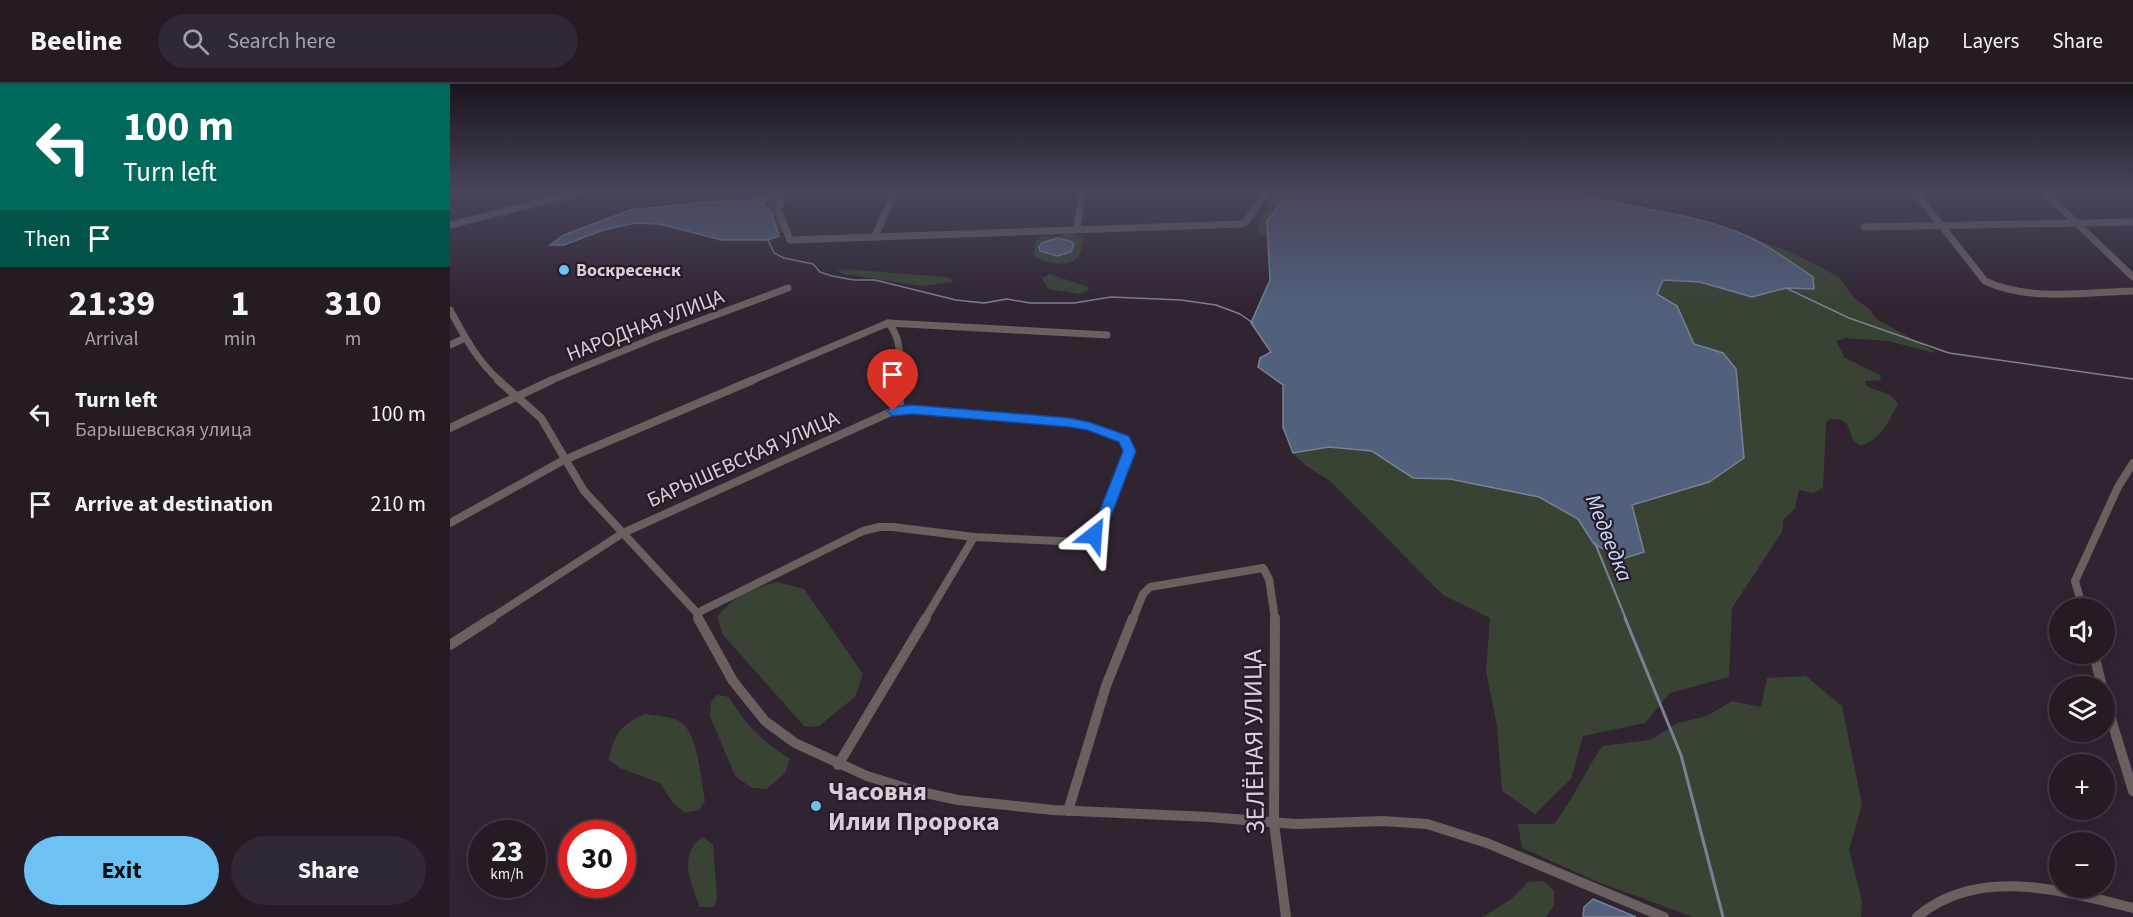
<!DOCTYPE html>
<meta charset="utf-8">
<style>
:root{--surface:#241b25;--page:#302832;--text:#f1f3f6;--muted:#a3a1a7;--line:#413942;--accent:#6dc2f3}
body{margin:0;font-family:"Source Sans 3",sans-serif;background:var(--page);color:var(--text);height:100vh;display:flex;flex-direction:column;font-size:22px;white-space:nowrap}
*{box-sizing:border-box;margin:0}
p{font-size:20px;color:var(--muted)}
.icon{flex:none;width:33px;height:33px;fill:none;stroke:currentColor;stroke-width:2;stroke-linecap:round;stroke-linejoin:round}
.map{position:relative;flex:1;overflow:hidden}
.panel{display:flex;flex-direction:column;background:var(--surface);width:450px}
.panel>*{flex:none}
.guide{background:#00695c;color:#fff;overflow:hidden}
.fabs{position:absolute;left:1599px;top:514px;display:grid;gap:12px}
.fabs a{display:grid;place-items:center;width:66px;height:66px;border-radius:50%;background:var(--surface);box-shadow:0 6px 24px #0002,0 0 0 2px var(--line);font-size:30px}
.speed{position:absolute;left:18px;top:736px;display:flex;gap:12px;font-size:30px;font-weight:700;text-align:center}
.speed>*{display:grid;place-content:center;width:78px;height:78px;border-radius:50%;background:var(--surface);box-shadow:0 6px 24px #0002,0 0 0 2px var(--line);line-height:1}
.speed small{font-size:15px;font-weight:400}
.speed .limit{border:9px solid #d22;background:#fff;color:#111}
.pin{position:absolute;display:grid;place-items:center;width:51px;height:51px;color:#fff;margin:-62px -26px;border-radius:50% 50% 50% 0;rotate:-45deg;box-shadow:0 0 6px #0007}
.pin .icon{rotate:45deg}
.me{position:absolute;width:66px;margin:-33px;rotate:28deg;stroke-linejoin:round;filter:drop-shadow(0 0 4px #0008)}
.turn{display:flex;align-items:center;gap:21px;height:126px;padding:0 24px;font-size:27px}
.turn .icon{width:78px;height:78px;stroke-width:2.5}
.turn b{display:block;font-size:42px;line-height:51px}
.then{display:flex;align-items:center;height:57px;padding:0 24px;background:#0003;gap:12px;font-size:22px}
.eta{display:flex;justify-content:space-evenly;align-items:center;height:102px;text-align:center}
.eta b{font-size:36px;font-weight:700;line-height:42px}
.action{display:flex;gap:12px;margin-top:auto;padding:12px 24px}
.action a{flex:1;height:69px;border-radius:36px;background:var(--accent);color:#111;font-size:24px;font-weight:700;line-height:69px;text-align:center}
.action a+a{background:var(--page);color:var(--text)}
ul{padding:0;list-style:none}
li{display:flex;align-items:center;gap:18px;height:90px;padding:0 24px}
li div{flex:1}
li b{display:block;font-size:22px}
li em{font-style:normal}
header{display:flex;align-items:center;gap:36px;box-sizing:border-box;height:84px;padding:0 30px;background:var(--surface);border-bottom:2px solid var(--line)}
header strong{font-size:28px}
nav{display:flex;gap:33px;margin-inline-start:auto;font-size:21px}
.search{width:420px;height:54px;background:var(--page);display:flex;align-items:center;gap:15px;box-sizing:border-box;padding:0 21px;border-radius:33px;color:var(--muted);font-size:22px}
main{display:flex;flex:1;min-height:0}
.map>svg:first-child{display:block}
.green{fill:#384333}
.water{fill:#51607b;stroke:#798197;stroke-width:1.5}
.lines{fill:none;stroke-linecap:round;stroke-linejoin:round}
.stream-far2{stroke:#798197;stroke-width:1.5}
.stream-far1{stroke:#798197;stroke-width:2}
.stream{stroke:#798197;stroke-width:3}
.minor-far2{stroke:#696060;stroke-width:7}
.minor-far1{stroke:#696060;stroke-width:8}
.minor{stroke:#696060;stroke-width:10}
.route{fill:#1a73e8;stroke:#114b97;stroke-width:1.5}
.poi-dot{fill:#6dc2f3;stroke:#261b27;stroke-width:2}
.labels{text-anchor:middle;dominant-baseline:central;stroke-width:4.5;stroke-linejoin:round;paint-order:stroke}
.far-poi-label{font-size:18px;font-weight:bold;fill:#d6cfd7;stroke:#261b27;text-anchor:start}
.street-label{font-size:21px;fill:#d6cfd7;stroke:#261b27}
.water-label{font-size:22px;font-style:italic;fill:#c9daf8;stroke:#261b27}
.near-street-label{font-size:26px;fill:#d6cfd7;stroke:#261b27}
.near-poi-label{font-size:26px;font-weight:bold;fill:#d6cfd7;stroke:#261b27;text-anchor:start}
</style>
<header>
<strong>Beeline</strong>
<div class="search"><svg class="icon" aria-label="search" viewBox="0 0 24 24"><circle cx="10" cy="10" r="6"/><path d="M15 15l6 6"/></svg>Search here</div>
<nav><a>Map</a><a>Layers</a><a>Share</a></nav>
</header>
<main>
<section class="panel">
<div class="guide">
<div class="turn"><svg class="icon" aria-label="left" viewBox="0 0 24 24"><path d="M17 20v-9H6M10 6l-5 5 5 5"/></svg><div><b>100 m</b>Turn left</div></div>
<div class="then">Then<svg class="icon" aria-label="arrive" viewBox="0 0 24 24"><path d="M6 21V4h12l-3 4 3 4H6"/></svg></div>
</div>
<div class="eta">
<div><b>21:39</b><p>Arrival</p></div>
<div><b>1</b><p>min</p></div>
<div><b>310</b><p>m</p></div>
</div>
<ul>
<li><svg class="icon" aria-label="left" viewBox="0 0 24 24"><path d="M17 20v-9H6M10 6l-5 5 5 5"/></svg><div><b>Turn left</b><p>Барышевская улица</p></div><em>100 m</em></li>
<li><svg class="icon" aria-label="arrive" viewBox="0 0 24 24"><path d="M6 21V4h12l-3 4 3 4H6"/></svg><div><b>Arrive at destination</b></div><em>210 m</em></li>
</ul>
<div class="action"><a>Exit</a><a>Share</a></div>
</section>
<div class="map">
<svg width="1683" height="833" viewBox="0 0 1683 833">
<rect width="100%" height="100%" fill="#302431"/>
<!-- green -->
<g class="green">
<path d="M 309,107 L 329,107 L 324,124 L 334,148 L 328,150 L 320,127 L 311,120 L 322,111 L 304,115 Z"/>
<path d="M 827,107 L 842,107 L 817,137 L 818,150 L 811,152 L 807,149 L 810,136 Z"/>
<path d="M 615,149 L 624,149 L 633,155 C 632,161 632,169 627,174 C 618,184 594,179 584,172 L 586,157 L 593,151 L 600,153 L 600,156 L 592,159 L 607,172 L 621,168 L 620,157 L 610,153 Z"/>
<path d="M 1298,152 L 1341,168 L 1389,193 L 1403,213 L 1418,224 L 1428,236 L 1484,267 L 1484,269 L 1438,257 L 1395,254 L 1386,257 L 1395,274 L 1430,291 L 1431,296 L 1415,297 L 1416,301 C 1427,309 1442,306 1448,321 C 1442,329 1439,339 1433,346 C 1428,352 1413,367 1405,358 C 1396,348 1404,334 1379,335 L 1376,340 L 1373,403 L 1364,409 L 1349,406 L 1345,425 L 1333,436 L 1332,448 L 1282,524 L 1279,593 L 1220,609 L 1195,639 L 1133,652 L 1121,695 L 1085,730 L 1052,707 L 1047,642 L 1036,587 L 1040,534 L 993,511 L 880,397 L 856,382 L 843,369 L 879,363 L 922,367 L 963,394 L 1000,395 L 1089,413 L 1128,435 L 1144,460 L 1194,468 L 1182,421 L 1259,398 L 1273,269 L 1244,260 L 1207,210 L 1213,196 L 1250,198 L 1302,213 L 1336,204 L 1364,205 L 1363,193 Z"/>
<path d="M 395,185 L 495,193 L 503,195 L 502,198 L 472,202 L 393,190 L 387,187 Z"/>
<path d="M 600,190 L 638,203 L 639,205 L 629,210 L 598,205 L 592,194 Z"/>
<path d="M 327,498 L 354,505 L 413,590 L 405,613 L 369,642 L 355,643 L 273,551 L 267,533 C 282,513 303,504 327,498 Z"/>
<path d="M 1356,592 L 1392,622 L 1412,720 L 1399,766 L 1412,817 L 1411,833 L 1243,833 L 1148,798 L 1072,764 L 1068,740 L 1104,740 C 1123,715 1135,688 1152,662 L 1200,656 L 1228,639 L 1257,632 L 1282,617 L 1311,623 L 1317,594 Z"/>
<path d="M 267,611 L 279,613 C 295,640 313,658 340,675 L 335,689 L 317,705 L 302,704 L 285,692 L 260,632 L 261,618 Z"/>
<path d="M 195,630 C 206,632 220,632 231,638 C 248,650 251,697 255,717 L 249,726 L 235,729 L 223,719 L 210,699 L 170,684 L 159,676 C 164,650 170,641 195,630 Z"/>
<path d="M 253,753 L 263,761 L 267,815 L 264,823 L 250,823 C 241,800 227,769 253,753 Z"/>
<path d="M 1094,797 L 1104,807 L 1104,821 L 1096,833 L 1033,833 L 1061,815 L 1078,798 Z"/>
</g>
<!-- water -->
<g class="water">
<path d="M 842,107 L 1118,107 C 1177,125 1240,127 1297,152 C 1320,162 1342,179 1363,193 L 1364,205 L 1336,204 L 1302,213 L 1250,198 L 1213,196 L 1207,210 L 1227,222 L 1244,260 L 1273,269 L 1286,285 L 1294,374 L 1259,398 L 1182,421 L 1194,468 L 1172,475 L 1144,460 L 1128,435 L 1089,413 L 1000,395 L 963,394 L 922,367 L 879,363 L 843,369 L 833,343 L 833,301 L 808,283 L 810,274 L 821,268 L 801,239 L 820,196 L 817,137 Z"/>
<path d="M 324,110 L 311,120 L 320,126 L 329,152 L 318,156 L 272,156 L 209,140 L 186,139 L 153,146 L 114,161 L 100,161 L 114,151 L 180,126 L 257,118 L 299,117 Z"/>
<path d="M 607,154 L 620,157 L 624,160 L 621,168 L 607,172 L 590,167 L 589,163 L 592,159 Z"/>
<path d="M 1143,815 L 1186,833 L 1133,833 L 1134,823 Z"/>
</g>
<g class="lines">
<!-- stream-far2 -->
<g class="stream-far2">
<path d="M 318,156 L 324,169 L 334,174 L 363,180 L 370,188 L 382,192 L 404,196 L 425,196 L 506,216 L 534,219 L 557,215 L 580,219 L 624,219 L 661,213 L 731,216 L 766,221 L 790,230 L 803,239"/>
<path d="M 1336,204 L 1399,234 L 1499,269 L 1683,295"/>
</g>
<!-- stream-far1 -->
<path class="stream-far1" d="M 1145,459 L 1176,535"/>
<!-- stream -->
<path class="stream" d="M 1175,534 L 1231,671 L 1273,833"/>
<!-- minor-far2 -->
<g class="minor-far2">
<path d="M 333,107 L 329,127 L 340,156 L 791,140 L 795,139 L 817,107"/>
<path d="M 1464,107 L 1535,197 C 1579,218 1636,208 1683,207"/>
<path d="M 1593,107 L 1683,193"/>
<path d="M 0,141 L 134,107"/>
<path d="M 1414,143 L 1683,138"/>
<path d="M 627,145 L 632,107"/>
<path d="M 425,152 L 445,107"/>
<path d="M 0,226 C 14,252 28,278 50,297"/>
<path d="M 438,239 C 453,254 449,278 449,297"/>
<path d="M 0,261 L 15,254"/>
<path d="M 99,297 L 209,252 L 338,204"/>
<path d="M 300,297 L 438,239 L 657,251"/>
</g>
<!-- minor-far1 -->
<g class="minor-far1">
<path d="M 48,296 L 91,334 L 134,407 L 247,529 L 249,535"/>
<path d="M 449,296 L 450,325"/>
<path d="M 0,344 L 102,296"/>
<path d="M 0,439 L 114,376 L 303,296"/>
<path d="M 1633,525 L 1625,497 L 1668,403 L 1683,379"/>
<path d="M 40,535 L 173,449 L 443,327 L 462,325 L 619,339 L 639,342 L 675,355 L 679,367 L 651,441 L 644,451 L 631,458 L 524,453 L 443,443 L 429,443 L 413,447 L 247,529"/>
<path d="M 475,535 L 524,453"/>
<path d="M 683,535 L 693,510 L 700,503 L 813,484 L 819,495 L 825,535"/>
</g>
<!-- minor -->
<g class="minor">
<path d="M 248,534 L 283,597 L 315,637 L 345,659 L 417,692 L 462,706 L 508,716 L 603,726 L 759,733 L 845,740 L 933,737 L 977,740 L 1037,759 L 1214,833"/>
<path d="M 825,534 L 824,739 L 836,833"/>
<path d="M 0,561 L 42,534"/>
<path d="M 1644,570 L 1652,603"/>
<path d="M 1654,612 L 1683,707"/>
<path d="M 388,681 L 476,534"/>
<path d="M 618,727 L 656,602 L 683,534"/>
<path d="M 1467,833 C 1528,781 1614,807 1683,824"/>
</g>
</g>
<!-- sky -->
<linearGradient id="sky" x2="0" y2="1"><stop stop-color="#1a141b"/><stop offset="0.48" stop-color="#48455a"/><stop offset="1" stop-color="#48455a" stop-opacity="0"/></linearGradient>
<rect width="1683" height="224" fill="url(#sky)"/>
<!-- route -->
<path class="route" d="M 462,321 L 619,334 L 639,338 L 679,352 L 686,367 L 656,445 L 649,455 L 644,456 L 637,451 L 645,439 L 673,367 L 669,358 L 637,346 L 619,343 L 462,330 L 443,332 L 437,327 L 443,323 Z"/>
<!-- markers -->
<g class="poi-dot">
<circle cx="114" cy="186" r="6"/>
<circle cx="366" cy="722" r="6"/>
</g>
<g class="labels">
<!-- far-poi labels -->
<g class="far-poi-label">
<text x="126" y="186">Воскресенск</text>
</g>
<!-- street labels -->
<g class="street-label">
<text transform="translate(195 241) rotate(-21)">НАРОДНАЯ УЛИЦА</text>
<text transform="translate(293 375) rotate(-24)">БАРЫШЕВСКАЯ УЛИЦА</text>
</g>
<!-- water labels -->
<g class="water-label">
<text transform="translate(1159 454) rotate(68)">Медведка</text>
</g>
<!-- near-street labels -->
<g class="near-street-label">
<text transform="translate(804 658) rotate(-91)">ЗЕЛЁНАЯ УЛИЦА</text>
</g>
<!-- near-poi labels -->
<g class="near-poi-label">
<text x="378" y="707">Часовня<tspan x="378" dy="30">Илии Пророка</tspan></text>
</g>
</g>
</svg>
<div class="fabs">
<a><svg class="icon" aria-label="sound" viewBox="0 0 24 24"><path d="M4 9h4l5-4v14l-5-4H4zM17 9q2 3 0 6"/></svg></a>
<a><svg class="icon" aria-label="layers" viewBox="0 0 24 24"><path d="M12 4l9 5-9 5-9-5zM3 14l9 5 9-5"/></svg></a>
<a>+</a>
<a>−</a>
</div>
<div class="speed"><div>23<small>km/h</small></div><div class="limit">30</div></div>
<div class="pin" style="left:443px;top:327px;background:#d93025"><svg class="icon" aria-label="arrive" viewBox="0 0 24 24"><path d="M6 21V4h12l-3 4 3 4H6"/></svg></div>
<svg class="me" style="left:644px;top:451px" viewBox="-20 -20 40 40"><path d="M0-17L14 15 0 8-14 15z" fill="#1a73e8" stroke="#fff" stroke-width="4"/></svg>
</div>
</main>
